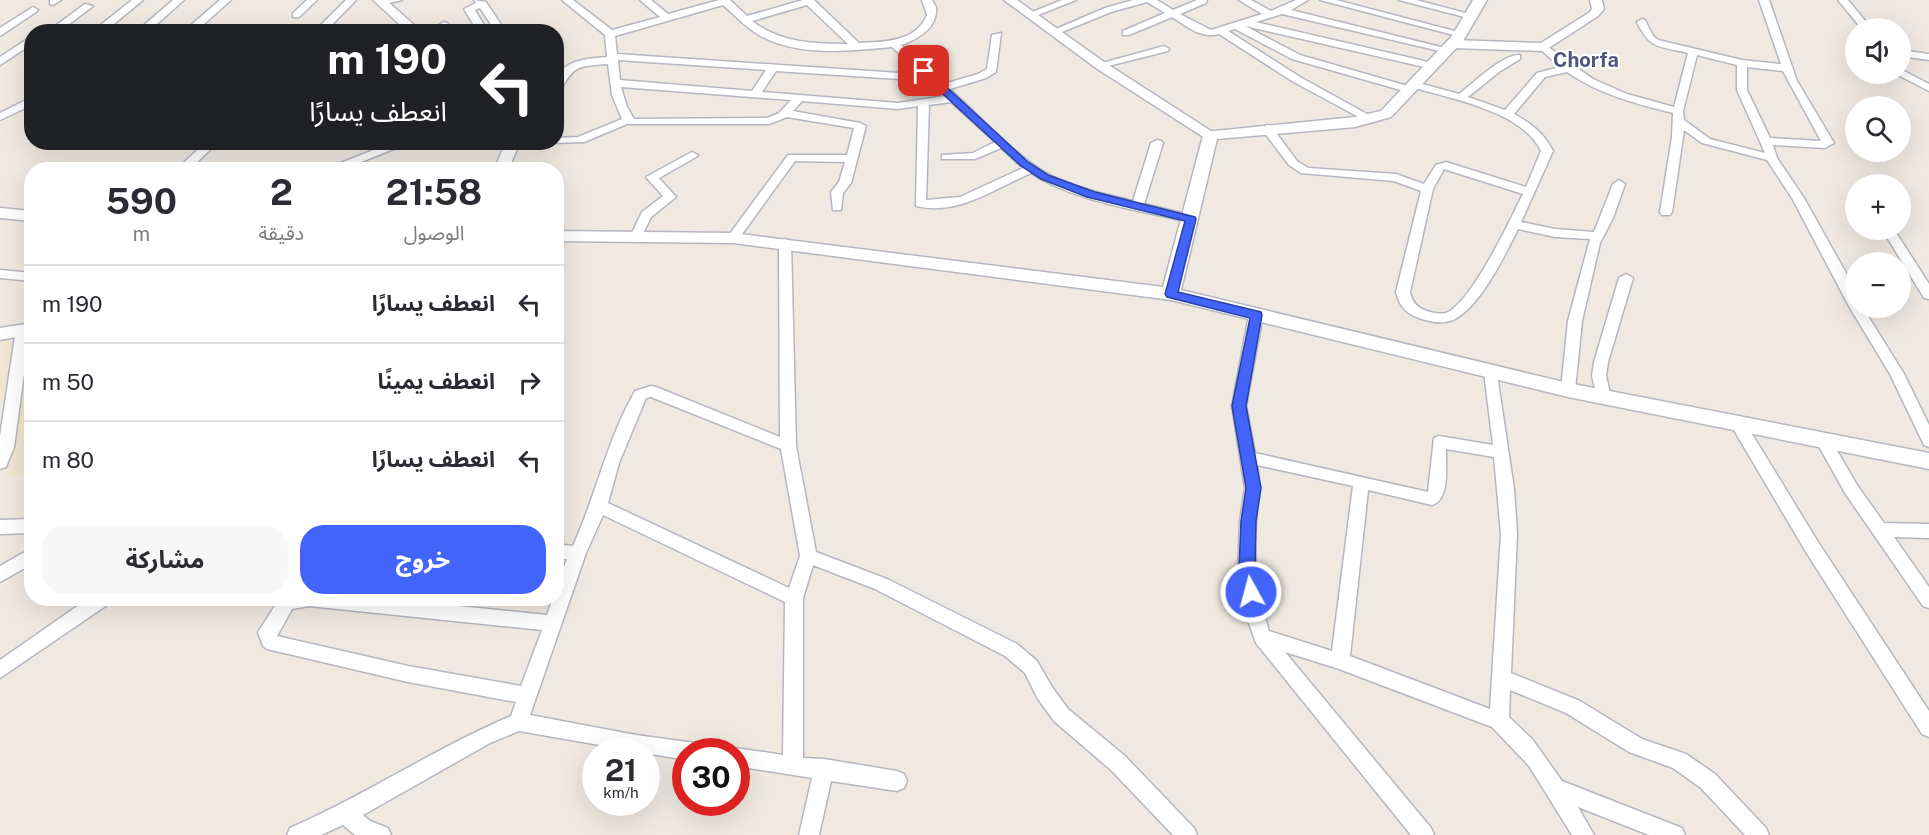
<!DOCTYPE html>
<html lang="ar">
<meta charset="utf-8">
<style>
:root{--surface:#fff;--page:#f7f7f7;--text:#2b2b33;--muted:#7c7c81;--line:#e1e1e2;--accent:#4264fb}
body{margin:0;font-family:"Public Sans","Noto Sans Arabic",sans-serif;background:var(--page);color:var(--text);direction:rtl;height:100vh;display:flex;flex-direction:column;font-size:22px;white-space:nowrap}
*{box-sizing:border-box;margin:0}
p{font-size:20px;color:var(--muted)}
.icon{flex:none;width:33px;height:33px;fill:none;stroke:currentColor;stroke-width:2;stroke-linecap:round;stroke-linejoin:round}
.map{position:relative;flex:1;overflow:hidden;direction:ltr}
.panel{position:absolute;left:24px;top:162px;width:540px;height:444px;display:flex;flex-direction:column;background:var(--surface);border-radius:24px;box-shadow:0 6px 24px #0002;direction:rtl}
.panel>*{flex:none}
.hud{position:absolute;left:24px;top:24px;width:540px;height:126px;border-radius:24px;box-shadow:0 6px 24px #0002;direction:rtl;background:#202124;color:#fff;overflow:hidden}
.tools{position:absolute;left:1845px;top:18px;display:grid;gap:12px}
.tools a{display:grid;place-items:center;width:66px;height:66px;border-radius:50%;background:var(--surface);box-shadow:0 6px 24px #0002;font-size:30px}
.speed{position:absolute;left:582px;top:738px;display:flex;gap:12px;font-size:30px;font-weight:700;text-align:center}
.speed>*{display:grid;place-content:center;width:78px;height:78px;border-radius:50%;background:var(--surface);box-shadow:0 6px 24px #0002;line-height:1}
.speed small{font-size:15px;font-weight:400}
.speed .limit{border:9px solid #d22;background:#fff;color:#111}
.pin{position:absolute;display:grid;place-items:center;width:51px;height:51px;color:#fff;margin:-26px;border-radius:12px;box-shadow:0 3px 9px #0006}
.me{position:absolute;width:66px;margin:-33px;rotate:353deg;stroke-linejoin:round;filter:drop-shadow(0 0 4px #0008)}
.turn{display:flex;align-items:center;gap:21px;height:126px;padding:0 18px;font-size:27px}
.turn .icon{width:78px;height:78px;stroke-width:2.5}
.turn b{display:block;font-size:42px;line-height:51px}
.eta{display:flex;justify-content:space-evenly;align-items:center;height:102px;text-align:center}
.eta b{font-size:36px;font-weight:700;line-height:42px}
.action{display:flex;gap:12px;margin-top:auto;padding:12px 18px}
.action a{flex:1;height:69px;border-radius:24px;background:var(--accent);color:#fff;font-size:24px;font-weight:700;line-height:69px;text-align:center}
.action a+a{background:var(--page);color:var(--text)}
ul{padding:0;list-style:none}
li{display:flex;align-items:center;gap:18px;height:78px;padding:0 18px;border-top:2px solid var(--line)}
li div{flex:1}
li b{display:block;font-size:22px}
li em{font-style:normal}
.map>svg:first-child{display:block}
.education{fill:#f0e6d1}
.lines{fill:none;stroke-linecap:round;stroke-linejoin:round}
.minor-casing{stroke:#b4b7c1;stroke-width:3}
.tertiary-casing{stroke:#b4b7c1;stroke-width:3}
.secondary-casing{stroke:#b4b7c1;stroke-width:3}
.minor{fill:#fff;fill-rule:evenodd}
.tertiary{fill:#fff;fill-rule:evenodd}
.secondary{fill:#fff;fill-rule:evenodd}
.route{fill:#4264fb;stroke:#2b41a3;stroke-width:1.5}
.labels{text-anchor:middle;dominant-baseline:central;stroke-width:4.5;stroke-linejoin:round;paint-order:stroke}
.far-district-label{font-size:20px;font-weight:bold;fill:#4d5680;stroke:#fff}
</style>
<div class="map">
<svg width="1929" height="835" viewBox="0 0 1929 835">
<rect width="100%" height="100%" fill="#efe9e1"/>
<!-- education -->
<g class="education">
<path d="M 0,334 L 18,337 L 9,397 L 0,402 Z"/>
<path d="M 31,341 L 31,471 L 6,478 L 29,342 Z"/>
</g>
<g class="lines">
<!-- minor casing -->
<g class="minor-casing">
<g id="minor">
<path d="M 50,0 L 61,0 L 53,5 L 50,4 Z"/>
<path d="M 132,0 L 143,0 L 104,32 L 92,32 Z"/>
<path d="M 173,0 L 184,0 L 148,32 L 136,32 Z"/>
<path d="M 220,0 L 231,0 L 195,32 L 183,32 Z"/>
<path d="M 307,0 L 317,0 L 299,17 L 293,17 L 293,13 Z"/>
<path d="M 346,0 L 356,0 L 325,32 L 314,32 Z"/>
<path d="M 384,0 L 402,0 L 380,5 L 380,1 Z"/>
<path d="M 474,0 L 486,2 L 506,32 L 496,32 L 480,8 L 475,10 L 488,32 L 478,32 L 464,9 L 476,3 Z"/>
<path d="M 562,0 L 573,0 L 612,30 L 660,17 L 640,0 L 651,0 L 668,14 L 719,0 L 730,0 L 747,16 L 803,0 L 814,0 L 859,43 C 884,42 916,42 927,15 L 922,0 L 932,0 L 936,7 C 938,28 918,39 901,45 L 944,84 L 978,74 L 987,69 L 992,35 L 1001,33 L 996,72 L 986,78 L 950,89 C 978,115 1015,156 1048,174 C 1074,188 1105,194 1133,201 L 1151,143 L 1157,140 L 1161,141 L 1163,143 L 1144,204 L 1195,216 L 1197,219 L 1191,223 C 1141,210 1075,202 1031,173 C 994,189 958,216 916,206 L 918,106 L 898,109 L 802,101 L 793,111 L 860,123 L 866,126 L 851,183 L 843,193 L 841,210 L 833,210 L 831,192 L 839,182 L 845,162 L 795,161 L 737,241 L 729,241 L 729,235 L 788,155 L 847,155 L 854,128 L 787,117 L 769,124 L 627,124 L 584,142 L 552,143 L 556,142 L 556,138 L 578,137 L 622,119 L 612,95 L 608,64 C 579,66 574,65 560,91 L 556,92 L 556,76 C 569,59 587,59 607,57 L 605,35 ZM 723,5 C 735,15 745,27 759,35 C 797,57 850,51 892,47 L 916,70 L 899,73 L 617,54 L 615,36 ZM 807,5 L 848,44 C 814,44 780,43 752,21 ZM 618,61 L 618,60 L 766,70 L 752,91 L 620,80 ZM 776,71 L 899,79 L 921,75 L 945,96 L 898,103 L 762,92 ZM 621,87 L 791,100 L 779,113 L 767,118 L 634,119 L 627,107 ZM 951,102 L 995,142 L 973,153 L 942,155 L 942,159 L 975,159 L 1001,148 L 1023,168 L 960,197 L 926,200 L 929,105 Z"/>
<path d="M 1062,0 L 1076,0 L 1033,17 L 1025,15 Z"/>
<path d="M 1133,0 L 1157,0 L 1173,10 L 1197,0 L 1207,0 L 1206,3 L 1180,14 L 1211,30 L 1262,14 L 1239,0 L 1251,0 L 1271,11 L 1296,0 L 1308,0 L 1291,10 L 1453,50 L 1448,53 L 1282,14 L 1256,22 L 1437,64 L 1437,68 L 1433,69 L 1245,26 L 1300,55 L 1411,87 L 1411,83 L 1415,82 L 1459,94 C 1472,84 1504,53 1520,55 L 1520,59 L 1499,72 L 1468,97 L 1505,110 L 1537,73 L 1560,67 L 1540,49 L 1540,45 L 1544,44 L 1593,79 L 1627,94 L 1674,107 L 1688,53 C 1660,46 1650,50 1637,22 L 1642,19 L 1645,20 L 1653,36 L 1658,40 L 1742,60 L 1781,64 L 1759,0 L 1769,0 L 1797,81 L 1834,143 L 1825,148 L 1773,145 L 1777,158 L 1804,198 L 1856,291 L 1856,308 L 1863,308 L 1904,374 L 1929,425 L 1929,447 L 1924,445 L 1890,374 L 1850,308 L 1792,198 L 1767,160 L 1702,143 L 1684,130 L 1672,212 L 1670,215 L 1662,215 L 1660,212 L 1672,137 L 1673,113 C 1636,104 1599,94 1567,72 L 1545,77 L 1514,114 C 1532,124 1544,133 1553,151 L 1521,222 L 1555,229 L 1594,232 L 1613,184 L 1619,180 L 1625,184 L 1613,218 L 1600,243 L 1582,321 L 1575,390 L 1568,395 L 1561,390 L 1568,321 L 1590,239 L 1555,237 L 1518,229 C 1505,255 1481,305 1455,319 C 1444,325 1430,322 1419,318 C 1406,314 1399,305 1396,292 L 1421,191 L 1394,181 L 1301,173 L 1289,165 L 1261,128 L 1267,125 L 1271,126 L 1297,161 L 1308,168 L 1396,174 L 1424,184 L 1436,165 L 1446,162 L 1526,187 L 1541,151 C 1523,112 1453,99 1415,88 L 1415,92 L 1411,93 L 1292,59 L 1235,29 L 1228,31 L 1300,77 L 1376,119 L 1370,122 L 1366,121 L 1292,81 L 1219,34 C 1201,39 1186,26 1172,17 L 1129,35 L 1123,35 L 1123,31 L 1165,13 L 1147,2 L 1111,12 L 1057,34 L 1049,32 L 1105,8 ZM 1697,55 L 1737,65 L 1737,90 L 1765,153 L 1710,139 L 1684,120 L 1683,111 ZM 1747,67 L 1783,71 L 1821,141 L 1770,138 L 1747,90 ZM 1444,169 L 1523,194 C 1510,220 1472,302 1446,313 C 1441,314 1432,313 1427,311 C 1417,308 1412,302 1410,292 L 1433,189 Z"/>
<path d="M 1320,0 L 1336,0 L 1466,34 L 1461,37 Z"/>
<path d="M 1399,0 L 1416,0 L 1477,16 L 1472,19 Z"/>
<path d="M 1838,0 L 1848,0 L 1871,28 L 1861,28 Z"/>
<path d="M 85,4 L 93,6 L 59,32 L 47,32 Z"/>
<path d="M 33,7 L 38,10 L 36,12 L 0,36 L 0,28 Z"/>
<path d="M 444,22 L 447,23 L 453,32 L 443,32 L 439,25 Z"/>
<path d="M 32,36 L 32,44 L 0,65 L 0,57 Z"/>
<path d="M 1164,46 L 1169,49 L 1168,51 L 1100,68 L 1095,65 Z"/>
<path d="M 1900,50 L 1929,54 L 1929,60 L 1900,56 Z"/>
<path d="M 1900,69 L 1929,84 L 1929,91 L 1896,74 L 1900,74 Z"/>
<path d="M 556,94 L 561,97 L 561,112 L 556,115 Z"/>
<path d="M 32,97 L 32,105 L 0,120 L 0,113 Z"/>
<path d="M 206,142 L 218,142 L 189,170 L 176,170 Z"/>
<path d="M 394,142 L 411,142 L 341,170 L 323,170 Z"/>
<path d="M 692,152 L 698,155 L 696,157 L 659,178 L 676,197 L 651,217 L 640,240 L 632,240 L 630,237 L 642,212 L 663,196 L 646,177 Z"/>
<path d="M 1891,230 L 1895,231 L 1929,284 L 1929,299 L 1924,298 L 1885,234 Z"/>
<path d="M 785,239 L 791,243 L 796,446 L 816,552 L 887,579 L 1017,644 L 1037,661 L 1052,687 L 1068,709 L 1125,756 L 1194,828 L 1197,835 L 1173,835 L 1111,770 L 1054,721 L 1038,699 L 1025,673 L 1005,656 L 875,589 L 813,565 L 803,598 L 803,758 L 824,759 L 897,771 L 904,774 L 907,781 L 904,788 L 897,791 L 831,781 L 819,835 L 799,835 L 812,778 L 736,766 L 736,752 L 729,752 L 736,748 L 783,755 L 785,602 L 603,515 L 586,553 L 530,715 L 636,735 L 695,743 L 702,745 L 705,752 L 686,752 L 686,760 L 519,731 L 490,743 L 363,815 L 370,821 L 388,828 L 391,835 L 355,835 L 343,825 L 321,835 L 287,835 L 290,828 C 366,795 435,748 511,716 L 516,702 L 408,682 L 267,649 L 263,646 L 258,632 L 280,598 L 380,598 L 547,615 L 553,598 L 556,598 L 556,589 L 567,559 L 556,558 L 556,544 L 573,546 C 596,495 607,440 635,391 L 651,386 L 656,387 L 780,437 L 779,243 ZM 651,397 L 781,449 L 800,556 L 789,588 L 608,503 L 619,463 L 646,398 ZM 309,606 L 542,630 L 521,686 L 408,666 L 277,636 L 292,609 Z"/>
<path d="M 0,270 L 32,273 L 32,281 L 0,278 Z"/>
<path d="M 1626,274 L 1633,278 L 1608,362 L 1606,376 L 1611,397 L 1604,402 L 1597,397 L 1592,376 L 1594,362 L 1619,278 Z"/>
<path d="M 1256,310 L 1263,315 L 1246,406 L 1255,453 L 1428,492 L 1434,438 L 1439,436 L 1493,445 L 1484,372 L 1491,367 L 1496,368 L 1514,489 L 1517,534 L 1511,673 L 1580,701 L 1642,739 L 1686,754 L 1715,774 L 1766,828 L 1769,835 L 1745,835 L 1701,788 L 1673,768 L 1629,752 L 1566,713 L 1510,690 L 1509,717 L 1532,739 L 1562,781 L 1682,828 L 1685,835 L 1649,835 L 1578,807 L 1594,835 L 1572,835 L 1529,766 L 1492,727 L 1339,669 L 1285,652 L 1431,828 L 1434,835 L 1411,835 L 1256,643 L 1246,615 L 1238,569 L 1240,521 L 1245,488 L 1232,406 L 1249,315 ZM 1446,449 L 1494,457 L 1501,534 L 1490,709 L 1350,656 L 1368,490 L 1432,505 C 1451,499 1445,466 1446,449 ZM 1257,465 L 1353,486 L 1332,651 L 1269,631 C 1258,596 1253,558 1256,521 C 1258,497 1261,489 1257,465 Z"/>
<path d="M 23,325 L 30,330 L 14,447 L 6,467 L 0,469 L 0,436 L 16,330 Z"/>
<path d="M 1739,419 L 1744,421 L 1818,542 L 1929,711 L 1929,737 L 1922,734 L 1806,552 L 1731,425 Z"/>
<path d="M 1824,435 L 1829,437 L 1857,485 L 1884,523 L 1929,524 L 1929,538 L 1894,537 L 1929,587 L 1929,608 L 1923,606 L 1845,493 L 1816,441 L 1819,437 Z"/>
<path d="M 32,519 L 32,533 L 0,534 L 0,520 Z"/>
<path d="M 32,548 L 32,564 L 0,582 L 0,566 Z"/>
<path d="M 89,598 L 112,598 L 110,603 L 0,678 L 0,660 Z"/>
</g>
</g>
<!-- tertiary casing -->
<g class="tertiary-casing">
<g id="tertiary">
<path d="M 373,0 L 386,0 L 422,32 L 408,32 Z"/>
<path d="M 1004,0 L 1017,0 L 1104,62 L 1217,135 L 1215,138 L 1205,138 L 1096,68 Z"/>
<path d="M 1590,0 L 1602,0 L 1604,9 L 1598,16 L 1544,51 L 1453,48 L 1447,44 L 1453,40 L 1541,43 L 1590,12 L 1592,9 Z"/>
<path d="M 506,142 L 520,142 L 508,170 L 494,170 Z"/>
<path d="M 32,323 L 32,334 L 0,340 L 0,328 Z"/>
</g>
</g>
<!-- secondary casing -->
<g class="secondary-casing">
<g id="secondary">
<path d="M 1473,0 L 1487,0 L 1463,41 L 1391,117 L 1355,127 L 1217,139 L 1181,290 L 1568,383 L 1929,453 L 1929,469 L 1568,397 L 1171,300 L 733,243 L 556,241 L 556,231 L 733,233 L 1163,287 L 1204,132 L 1355,117 L 1381,111 L 1452,36 Z"/>
<path d="M 0,208 L 32,211 L 32,221 L 0,218 Z"/>
</g>
</g>
<!-- minor -->
<use href="#minor" class="minor"/>
<!-- tertiary -->
<use href="#tertiary" class="tertiary"/>
<!-- secondary -->
<use href="#secondary" class="secondary"/>
</g>
<!-- route -->
<path class="route" d="M 920,69 L 927,69 L 1028,162 L 1048,175 L 1095,192 L 1195,217 L 1196,219 L 1178,292 L 1261,312 L 1262,315 L 1246,406 L 1261,488 L 1256,521 L 1255,569 L 1259,592 L 1256,597 L 1245,597 L 1239,569 L 1241,521 L 1246,488 L 1232,406 L 1250,318 L 1167,297 L 1165,294 L 1185,221 L 1087,197 L 1041,179 L 1021,166 L 920,73 Z"/>
<g class="labels">
<!-- far-district labels -->
<g class="far-district-label">
<text x="1586" y="60">Chorfa</text>
</g>
</g>
</svg>
<div class="tools">
<a><svg class="icon" aria-label="sound" viewBox="0 0 24 24"><path d="M4 9h4l5-4v14l-5-4H4zM17 9q2 3 0 6"/></svg></a>
<a><svg class="icon" aria-label="search" viewBox="0 0 24 24"><circle cx="10" cy="10" r="6"/><path d="M15 15l6 6"/></svg></a>
<a>+</a>
<a>−</a>
</div>
<div class="speed"><div>21<small>km/h</small></div><div class="limit">30</div></div>
<div class="pin" style="left:924px;top:71px;background:#d93025"><svg class="icon" aria-label="arrive" viewBox="0 0 24 24"><path d="M6 21V4h12l-3 4 3 4H6"/></svg></div>
<svg class="me" style="left:1251px;top:592px" viewBox="-20 -20 40 40"><circle r="17" fill="#4264fb" stroke="#fff" stroke-width="3"/><path d="M0-11L8 9 0 5-8 9z" fill="#fff"/></svg>
<div class="hud">
<div class="turn"><svg class="icon" aria-label="left" viewBox="0 0 24 24"><path d="M17 20v-9H6M10 6l-5 5 5 5"/></svg><div><b>190 m</b>انعطف يسارًا</div></div>
</div>
<section class="panel">
<div class="eta">
<div><b>21:58</b><p>الوصول</p></div>
<div><b>2</b><p>دقيقة</p></div>
<div><b>590</b><p>m</p></div>
</div>
<ul>
<li><svg class="icon" aria-label="left" viewBox="0 0 24 24"><path d="M17 20v-9H6M10 6l-5 5 5 5"/></svg><div><b>انعطف يسارًا</b></div><em>190 m</em></li>
<li><svg class="icon" aria-label="right" viewBox="0 0 24 24"><path d="M7 20v-9h11M14 6l5 5-5 5"/></svg><div><b>انعطف يمينًا</b></div><em>50 m</em></li>
<li><svg class="icon" aria-label="left" viewBox="0 0 24 24"><path d="M17 20v-9H6M10 6l-5 5 5 5"/></svg><div><b>انعطف يسارًا</b></div><em>80 m</em></li>
</ul>
<div class="action"><a>خروج</a><a>مشاركة</a></div>
</section>
</div>
